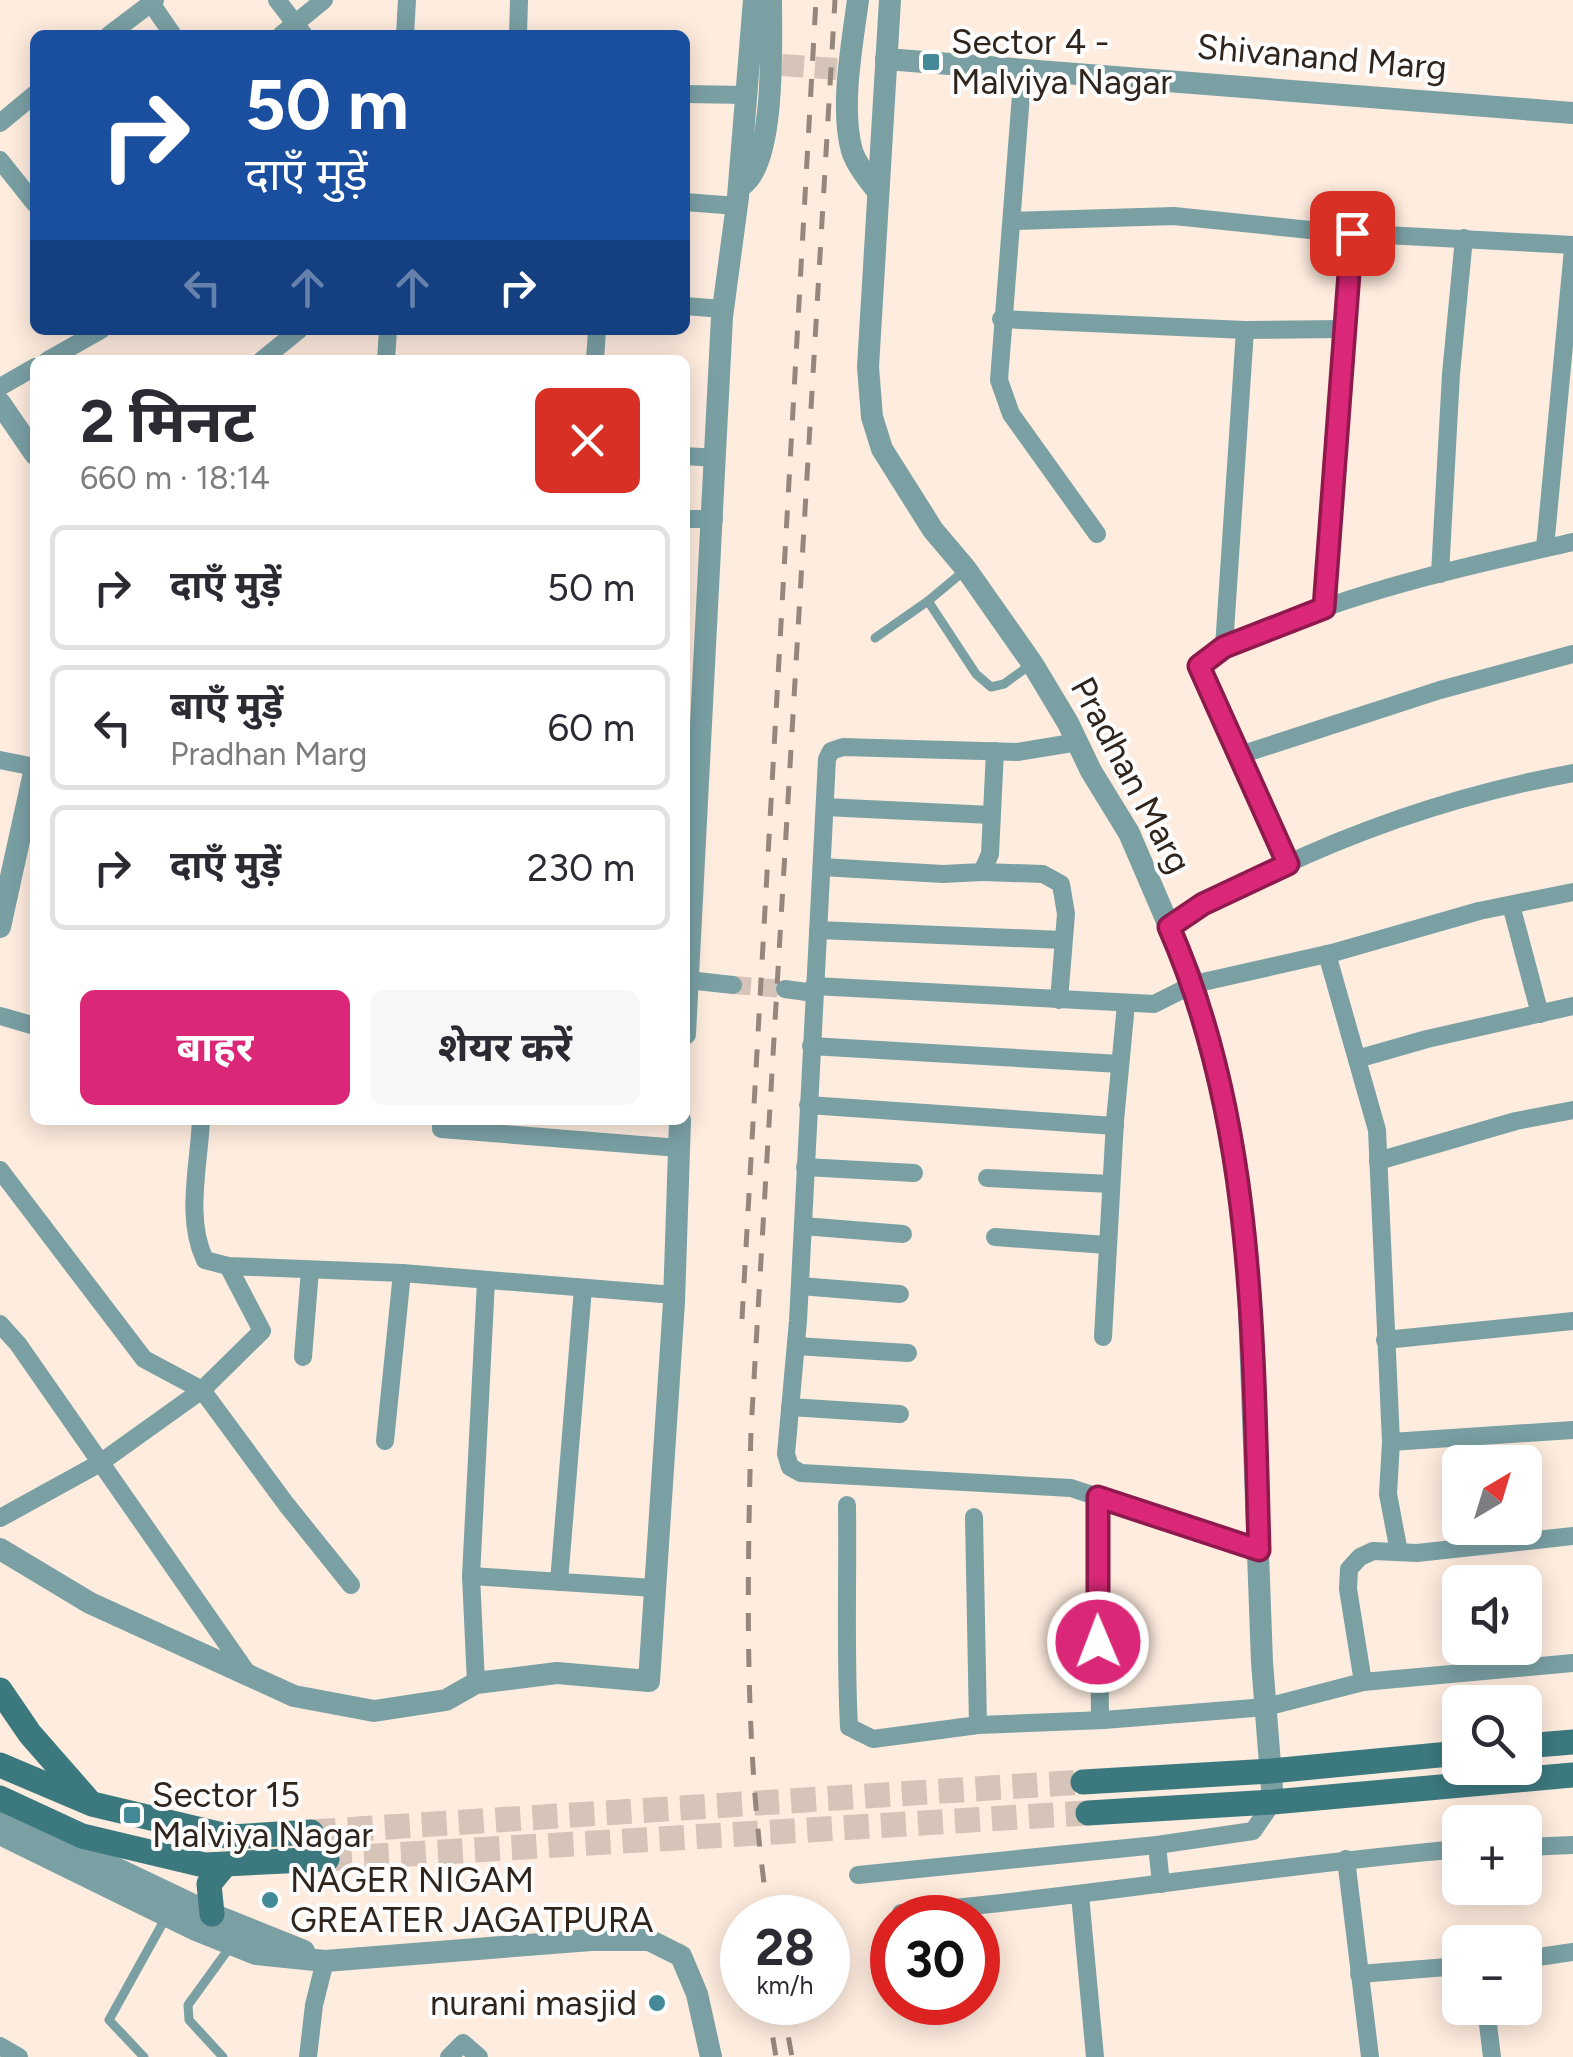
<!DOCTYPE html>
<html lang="hi">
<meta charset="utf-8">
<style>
:root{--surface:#fff;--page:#f7f7f7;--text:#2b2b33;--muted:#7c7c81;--line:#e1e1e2;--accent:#db2777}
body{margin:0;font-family:Figtree,"Noto Sans Devanagari",sans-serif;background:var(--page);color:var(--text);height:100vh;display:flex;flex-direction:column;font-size:38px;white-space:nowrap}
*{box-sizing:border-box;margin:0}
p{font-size:32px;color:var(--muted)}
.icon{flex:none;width:55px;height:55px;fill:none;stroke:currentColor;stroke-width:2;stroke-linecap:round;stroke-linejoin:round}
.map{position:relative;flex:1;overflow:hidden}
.details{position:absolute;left:30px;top:355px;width:660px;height:770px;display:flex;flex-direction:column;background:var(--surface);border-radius:15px;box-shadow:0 5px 25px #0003}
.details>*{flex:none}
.guide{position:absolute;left:30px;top:30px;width:660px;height:305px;border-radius:15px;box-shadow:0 5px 25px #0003;background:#1a4fa0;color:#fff;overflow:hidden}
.needle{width:65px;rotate:38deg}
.fabs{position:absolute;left:1442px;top:1445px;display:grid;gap:20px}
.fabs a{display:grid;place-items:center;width:100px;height:100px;border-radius:15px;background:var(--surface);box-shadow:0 5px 25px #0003;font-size:50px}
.speed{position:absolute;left:720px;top:1895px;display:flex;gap:20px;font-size:50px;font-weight:700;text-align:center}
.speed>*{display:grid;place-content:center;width:130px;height:130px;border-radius:50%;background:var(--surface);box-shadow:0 5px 25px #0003;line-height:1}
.speed small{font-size:25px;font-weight:400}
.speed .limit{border:15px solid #d22;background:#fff;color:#111}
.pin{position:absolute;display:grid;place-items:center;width:85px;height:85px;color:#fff;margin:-42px;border-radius:20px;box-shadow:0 5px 15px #0006}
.me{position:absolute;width:110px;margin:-55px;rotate:359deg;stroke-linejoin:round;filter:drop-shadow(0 0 8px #0008)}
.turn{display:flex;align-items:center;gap:35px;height:210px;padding:0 50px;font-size:45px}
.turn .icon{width:130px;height:130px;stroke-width:2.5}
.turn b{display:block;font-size:70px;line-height:85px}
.lanes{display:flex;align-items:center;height:95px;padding:0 50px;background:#0003;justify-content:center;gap:50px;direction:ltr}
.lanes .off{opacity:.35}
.round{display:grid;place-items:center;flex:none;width:105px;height:105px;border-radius:15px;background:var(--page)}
.headline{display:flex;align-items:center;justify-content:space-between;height:170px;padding:0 50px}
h1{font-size:60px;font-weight:700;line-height:75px}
.primary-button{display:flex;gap:20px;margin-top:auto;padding:20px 50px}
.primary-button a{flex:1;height:115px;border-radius:15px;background:var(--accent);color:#fff;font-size:40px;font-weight:700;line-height:115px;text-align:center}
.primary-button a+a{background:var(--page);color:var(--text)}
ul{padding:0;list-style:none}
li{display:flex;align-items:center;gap:30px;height:125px;margin:0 20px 15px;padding:0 30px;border:5px solid var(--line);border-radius:15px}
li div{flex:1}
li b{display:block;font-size:38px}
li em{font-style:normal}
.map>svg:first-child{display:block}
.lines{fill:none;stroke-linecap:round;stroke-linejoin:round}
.minor-tunnel{stroke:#d5c4b7;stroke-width:18;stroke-dasharray:18 9;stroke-linecap:butt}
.tertiary-tunnel{stroke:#d5c4b7;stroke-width:22;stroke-dasharray:22 11;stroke-linecap:butt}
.secondary-tunnel{stroke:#d5c4b7;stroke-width:25;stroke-dasharray:25 12;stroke-linecap:butt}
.service{stroke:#7aa0a4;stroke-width:9}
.minor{stroke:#7aa0a4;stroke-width:18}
.tertiary{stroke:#7aa0a4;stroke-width:22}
.secondary{stroke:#3c797f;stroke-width:25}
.rail{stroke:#95877b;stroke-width:5;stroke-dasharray:18 18;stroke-linecap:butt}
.route-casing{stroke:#8e194d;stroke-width:25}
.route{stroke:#db2777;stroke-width:18}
.poi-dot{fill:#448997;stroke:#fdfdfd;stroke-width:4}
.labels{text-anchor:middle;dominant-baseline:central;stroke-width:8;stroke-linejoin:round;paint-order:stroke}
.poi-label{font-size:35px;fill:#30251c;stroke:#fdfdfd;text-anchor:start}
.street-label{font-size:35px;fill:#30251c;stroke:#fdfdfd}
</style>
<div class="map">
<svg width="1573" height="2057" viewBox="0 0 1573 2057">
<rect width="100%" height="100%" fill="#feecde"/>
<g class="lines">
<!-- minor-tunnel -->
<path class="minor-tunnel" d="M 733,985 L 785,989"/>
<!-- tertiary-tunnel -->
<path class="tertiary-tunnel" d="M 782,65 L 838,69"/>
<!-- secondary-tunnel -->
<g class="secondary-tunnel">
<path d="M 311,1832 L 1083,1782"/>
<path d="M 327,1859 L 1088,1813"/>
</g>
<!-- service -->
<g class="service">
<path d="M 928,601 L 976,674 L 991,687 L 1004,684 L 1030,665"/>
<path d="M 875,638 L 928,601 L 964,571"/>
<path d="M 144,2057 L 109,2020 L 165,1919"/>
<path d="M 223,2057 L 189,2020 L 188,2005 L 230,1947"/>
</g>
<!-- minor -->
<g class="minor">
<path d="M 277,0 L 304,35"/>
<path d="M 151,3 L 173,35"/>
<path d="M 109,35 L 155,0"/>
<path d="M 281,35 L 324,0"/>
<path d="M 405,35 L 407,0"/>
<path d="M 518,35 L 519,0"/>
<path d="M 1023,69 L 999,380 L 1011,414 L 1097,534"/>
<path d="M 685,94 L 747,95"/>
<path d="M 0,123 L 35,94"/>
<path d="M 0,160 L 35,204"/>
<path d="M 685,202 L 737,206"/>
<path d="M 1012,221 L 1174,216 L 1330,232 L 1573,245"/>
<path d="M 685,306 L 723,309"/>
<path d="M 1001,319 L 1245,330"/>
<path d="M 48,360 L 101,330"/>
<path d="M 262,360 L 299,330"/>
<path d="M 386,360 L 388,330"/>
<path d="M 595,360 L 597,330"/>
<path d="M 0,387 L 35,367"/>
<path d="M 685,456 L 716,458"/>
<path d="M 685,519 L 714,519"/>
<path d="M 1545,548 L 1573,249"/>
<path d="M 1440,574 L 1451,374 L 1464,238"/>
<path d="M 1324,608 L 1352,233"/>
<path d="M 1224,647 L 1245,330 L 1343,329"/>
<path d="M 1078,742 L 1017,752 L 843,747 L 831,751 L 827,759 L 798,1321 L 786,1454 L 790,1467 L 801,1473 L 1071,1488 L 1259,1550"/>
<path d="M 1240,755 L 1440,690 L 1573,654"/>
<path d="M 0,760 L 35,767"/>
<path d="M 825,807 L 991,815"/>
<path d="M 1288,864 L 1199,666 C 1227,645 1256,634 1289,621 C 1380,585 1477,564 1573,542"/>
<path d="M 822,867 L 943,874 L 982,872 L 990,854 L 995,751"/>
<path d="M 982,872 L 1043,874 L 1061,884 L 1066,914 L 1059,1000"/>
<path d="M 1511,905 L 1540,1014"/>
<path d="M 1169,927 C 1203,904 1239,887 1276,869 C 1371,824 1470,792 1573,773"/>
<path d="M 818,930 L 1063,940"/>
<path d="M 1327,954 L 1377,1130 L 1391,1442 L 1388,1494 L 1399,1552"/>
<path d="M 688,980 L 733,985"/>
<path d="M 814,986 L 1154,1004 L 1194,984 L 1336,952 L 1479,911 L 1573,892"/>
<path d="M 785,989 L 814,993"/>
<path d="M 0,1016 L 35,1026"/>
<path d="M 811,1046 L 1120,1064"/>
<path d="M 1357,1059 L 1427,1039 L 1573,1006"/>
<path d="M 808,1105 L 1115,1126"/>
<path d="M 201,1120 C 199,1165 185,1219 205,1260 L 228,1266 L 402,1273 L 674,1295"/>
<path d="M 441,1120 L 441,1129 L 679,1148"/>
<path d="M 1378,1161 L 1516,1121 L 1573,1110"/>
<path d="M 805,1167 L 914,1173"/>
<path d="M 0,1170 L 144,1359 L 202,1390 L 286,1504 L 351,1585"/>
<path d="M 987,1178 L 1111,1184"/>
<path d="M 803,1226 L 903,1234"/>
<path d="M 995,1237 L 1107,1245"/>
<path d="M 800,1286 L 900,1294"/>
<path d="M 0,1324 L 18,1344 L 250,1677"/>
<path d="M 1103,1337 L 1115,1121 L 1126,1004"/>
<path d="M 1385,1340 L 1573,1321"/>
<path d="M 796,1346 L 908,1353"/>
<path d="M 303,1357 L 310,1270"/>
<path d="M 790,1407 L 900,1414"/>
<path d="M 385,1441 L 402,1273"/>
<path d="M 1391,1442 L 1573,1430"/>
<path d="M 1098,1497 L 1100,1720"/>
<path d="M 847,1505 C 848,1579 845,1653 849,1727 L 873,1739 L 978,1725 L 1104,1720 L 1266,1707 L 1363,1682 L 1573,1663"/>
<path d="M 974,1517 L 978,1725"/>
<path d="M 0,1518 L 100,1463 L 202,1390 L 262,1331 L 228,1266"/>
<path d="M 471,1576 L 654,1588"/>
<path d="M 559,1582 L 583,1288"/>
<path d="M 1363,1682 L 1348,1589 L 1349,1569 L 1360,1557 L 1373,1551 L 1417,1553 L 1573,1536"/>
<path d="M 476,1683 L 471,1576 L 486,1281"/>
<path d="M 1157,1845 L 1161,1884"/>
<path d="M 1525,1847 L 1573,1845"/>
<path d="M 1346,1859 L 1370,2057"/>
<path d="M 858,1875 L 1157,1845 L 1253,1831 L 1273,1802"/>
<path d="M 1080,1895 L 1095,2057"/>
<path d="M 901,1913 C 1088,1897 1273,1865 1460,1849"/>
<path d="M 1525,1959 L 1573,1952"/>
<path d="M 1359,1974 L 1460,1966"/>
<path d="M 1486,2008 L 1492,2057"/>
<path d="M 0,2046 L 19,2057"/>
<path d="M 308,2057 L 314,2005 L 325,1961"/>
<path d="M 449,2057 L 463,2043 L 479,2057"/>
</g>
<!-- tertiary -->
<g class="tertiary">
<path d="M 858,0 C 852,45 840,108 852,151 C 857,166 869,180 878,192"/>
<path d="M 890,0 L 868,367 L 872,417 L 882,449 L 933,530 L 966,569 L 1032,663 L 1068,723 L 1091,771 L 1129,833 L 1194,984 L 1230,1129 L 1247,1254 L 1262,1662 L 1273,1802"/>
<path d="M 886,59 L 1573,113"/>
<path d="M 742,185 C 776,163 771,39 771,0"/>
<path d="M 0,403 L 35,454"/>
<path d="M 0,927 L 35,768"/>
<path d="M 685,1034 L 722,317 L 738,197 L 754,0"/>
<path d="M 0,1549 L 90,1603 L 294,1696 L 374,1711 L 446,1700 L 476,1683 L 557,1673 L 649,1681 L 674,1302 L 680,1120"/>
<path d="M 0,1813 L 212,1914 L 304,1951"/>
<path d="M 0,1834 L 196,1930 L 256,1954 L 325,1961 L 591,1940 L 649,1940 L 681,1956 L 697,1994 L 711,2057"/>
</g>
<!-- secondary -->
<g class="secondary">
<path d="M 0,1690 L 30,1734 L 87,1799"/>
<path d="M 1525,1746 L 1573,1742"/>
<path d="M 0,1765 L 92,1804 L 231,1837 L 311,1832"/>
<path d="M 1083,1782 L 1271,1771 L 1460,1753"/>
<path d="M 0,1798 L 82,1836 L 204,1865 L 327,1859"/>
<path d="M 1088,1813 L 1273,1802 L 1573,1775"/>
<path d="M 212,1914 L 209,1884 L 223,1867"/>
</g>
<!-- rail -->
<g class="rail">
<path d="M 742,1319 L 816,0"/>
<path d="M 769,1918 C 744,1756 747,1593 751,1430 L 835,0"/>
<path d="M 767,2002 L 776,2057"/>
<path d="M 782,2002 L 792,2057"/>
</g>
</g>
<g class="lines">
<!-- route casing -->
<g class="route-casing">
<path id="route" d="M 1098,1642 L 1098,1497 L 1259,1550 C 1253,1340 1255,1123 1169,927 L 1203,904 L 1288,864 L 1199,666 L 1224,647 L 1324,608 L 1352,233"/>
</g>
<!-- route -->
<use href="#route" class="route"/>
</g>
<!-- markers -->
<g class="poi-dot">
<rect x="921" y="52" width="20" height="20" rx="5"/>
<rect x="122" y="1805" width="20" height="20" rx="5"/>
<circle cx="270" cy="1900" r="10"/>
<circle cx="657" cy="2003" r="10"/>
</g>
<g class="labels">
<!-- poi labels -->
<g class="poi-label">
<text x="951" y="42">Sector 4 -<tspan x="951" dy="40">Malviya Nagar</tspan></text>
<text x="152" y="1795">Sector 15<tspan x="152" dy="40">Malviya Nagar</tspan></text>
<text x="290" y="1880">NAGER NIGAM<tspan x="290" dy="40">GREATER JAGATPURA</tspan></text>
<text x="637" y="2003" text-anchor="end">nurani masjid</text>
</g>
<!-- street labels -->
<g class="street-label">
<text transform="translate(1322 57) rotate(5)">Shivanand Marg</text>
<text transform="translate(1131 775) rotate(62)">Pradhan Marg</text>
</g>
</g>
</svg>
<div class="fabs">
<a><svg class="needle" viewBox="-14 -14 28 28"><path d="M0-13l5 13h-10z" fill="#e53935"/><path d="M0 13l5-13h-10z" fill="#7c7c81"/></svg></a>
<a><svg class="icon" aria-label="sound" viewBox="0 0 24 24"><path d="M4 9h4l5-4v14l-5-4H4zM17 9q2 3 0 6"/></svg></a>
<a><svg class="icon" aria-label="search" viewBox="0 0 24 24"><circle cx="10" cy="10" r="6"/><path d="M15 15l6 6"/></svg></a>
<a>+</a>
<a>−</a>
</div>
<div class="speed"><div>28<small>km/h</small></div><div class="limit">30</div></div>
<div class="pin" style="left:1352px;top:233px;background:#d93025"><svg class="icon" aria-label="arrive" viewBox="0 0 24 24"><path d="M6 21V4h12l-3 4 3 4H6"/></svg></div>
<svg class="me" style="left:1098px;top:1642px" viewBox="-20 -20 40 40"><circle r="17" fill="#db2777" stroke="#fff" stroke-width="3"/><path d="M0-11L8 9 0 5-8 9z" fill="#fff"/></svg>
<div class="guide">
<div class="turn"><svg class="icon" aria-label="right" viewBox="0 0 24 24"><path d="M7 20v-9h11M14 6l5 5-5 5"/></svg><div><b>50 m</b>दाएँ मुड़ें</div></div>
<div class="lanes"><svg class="icon off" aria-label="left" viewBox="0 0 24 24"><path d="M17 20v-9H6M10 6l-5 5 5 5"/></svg><svg class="icon off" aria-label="ahead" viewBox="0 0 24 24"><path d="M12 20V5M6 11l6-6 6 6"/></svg><svg class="icon off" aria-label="ahead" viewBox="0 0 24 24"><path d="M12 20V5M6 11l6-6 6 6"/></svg><svg class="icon" aria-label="right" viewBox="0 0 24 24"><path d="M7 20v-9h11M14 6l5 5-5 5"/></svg></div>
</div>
<section class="details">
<div class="headline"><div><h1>2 मिनट</h1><p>660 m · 18:14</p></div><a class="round" style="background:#d93025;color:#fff"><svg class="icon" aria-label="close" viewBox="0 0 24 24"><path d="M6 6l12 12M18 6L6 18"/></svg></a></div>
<ul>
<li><svg class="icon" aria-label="right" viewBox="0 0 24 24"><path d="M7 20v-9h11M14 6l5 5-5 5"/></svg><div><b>दाएँ मुड़ें</b></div><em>50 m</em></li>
<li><svg class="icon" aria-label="left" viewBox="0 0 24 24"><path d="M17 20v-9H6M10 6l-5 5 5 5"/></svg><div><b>बाएँ मुड़ें</b><p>Pradhan Marg</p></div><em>60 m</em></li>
<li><svg class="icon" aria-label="right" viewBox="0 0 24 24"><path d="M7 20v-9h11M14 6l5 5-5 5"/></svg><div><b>दाएँ मुड़ें</b></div><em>230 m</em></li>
</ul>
<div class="primary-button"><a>बाहर</a><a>शेयर करें</a></div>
</section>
</div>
